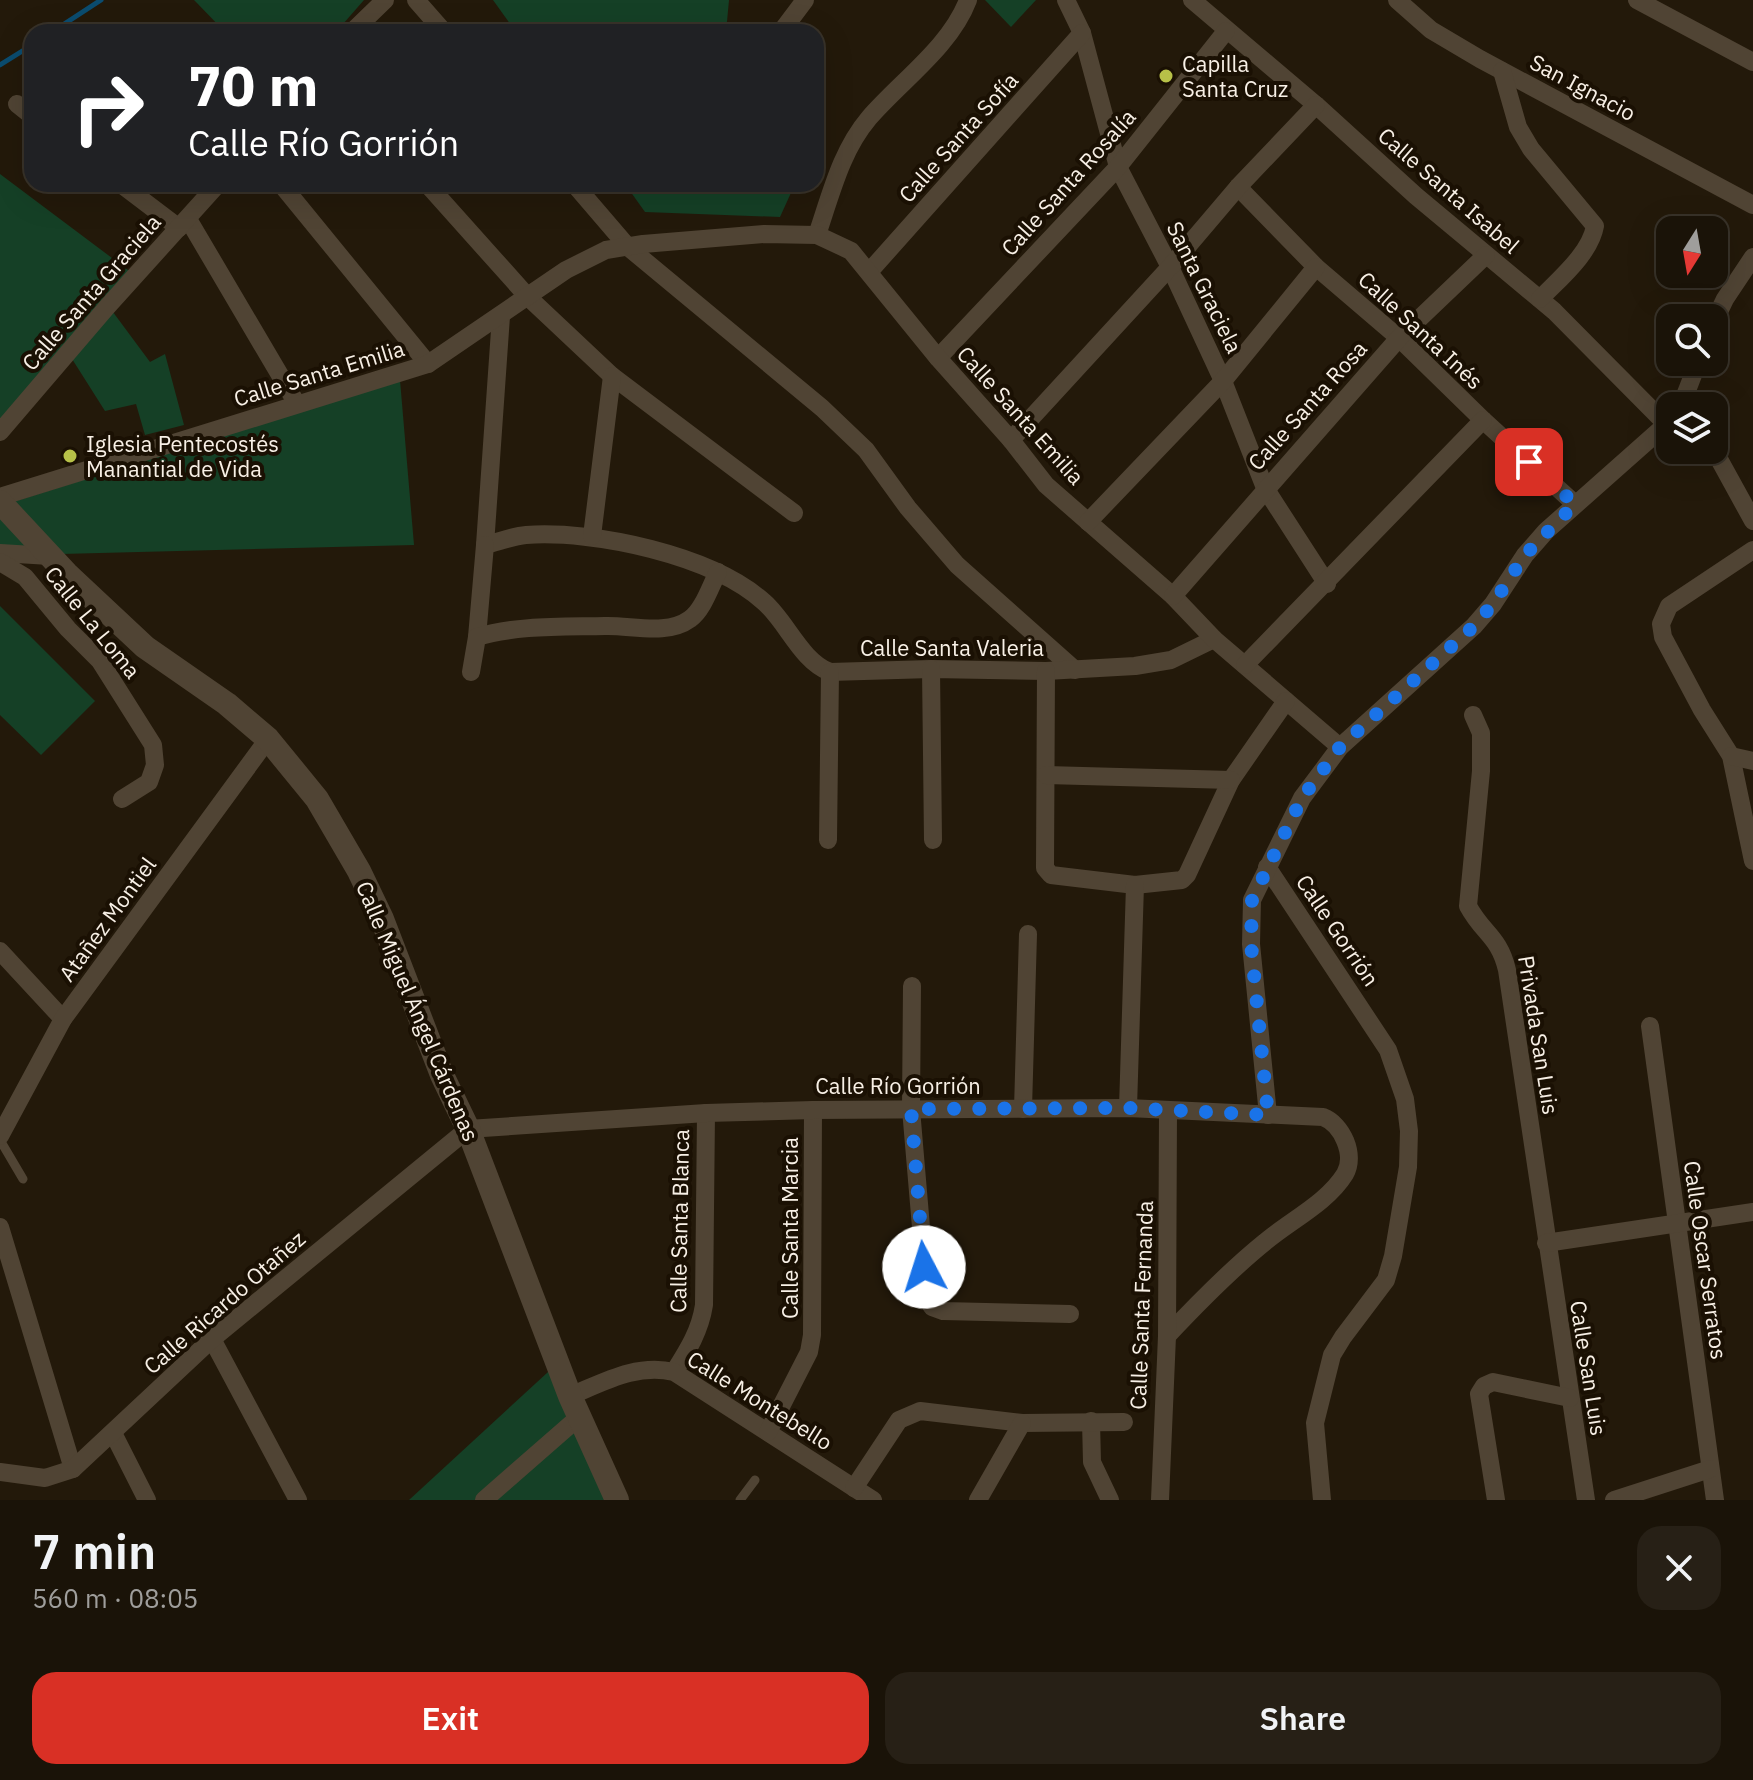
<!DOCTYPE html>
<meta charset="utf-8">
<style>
:root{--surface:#1a1308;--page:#272016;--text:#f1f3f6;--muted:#9f9e9c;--line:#383229;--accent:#d93025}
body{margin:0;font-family:"IBM Plex Sans",sans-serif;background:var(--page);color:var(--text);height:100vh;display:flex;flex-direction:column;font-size:30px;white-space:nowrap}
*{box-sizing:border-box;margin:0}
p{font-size:26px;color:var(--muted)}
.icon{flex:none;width:44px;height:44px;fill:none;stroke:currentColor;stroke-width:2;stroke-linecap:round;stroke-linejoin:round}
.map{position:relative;height:1500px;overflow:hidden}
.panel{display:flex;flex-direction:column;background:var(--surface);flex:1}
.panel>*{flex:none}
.top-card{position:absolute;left:24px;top:24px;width:800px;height:168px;border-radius:24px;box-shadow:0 8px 32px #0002,0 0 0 2px var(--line);background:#202124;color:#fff;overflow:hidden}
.needle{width:52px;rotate:191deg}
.buttons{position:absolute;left:1656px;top:216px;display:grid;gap:16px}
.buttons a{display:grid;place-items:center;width:72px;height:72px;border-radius:16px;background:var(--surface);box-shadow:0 8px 32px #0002,0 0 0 2px var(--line);font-size:40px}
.pin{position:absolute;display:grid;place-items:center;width:68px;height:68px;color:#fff;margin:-34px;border-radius:16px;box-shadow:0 4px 12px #0006}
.me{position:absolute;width:88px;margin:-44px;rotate:355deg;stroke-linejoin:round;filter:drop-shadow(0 0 6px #0008)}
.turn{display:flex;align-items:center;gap:28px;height:168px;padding:0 32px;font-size:36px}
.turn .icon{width:104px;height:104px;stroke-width:2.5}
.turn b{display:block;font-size:56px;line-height:68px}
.round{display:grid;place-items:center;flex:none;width:84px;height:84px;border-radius:24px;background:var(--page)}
.headline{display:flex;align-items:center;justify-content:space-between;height:136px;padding:0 32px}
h1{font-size:48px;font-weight:600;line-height:60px}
.button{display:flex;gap:16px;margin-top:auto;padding:16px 32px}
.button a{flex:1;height:92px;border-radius:24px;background:var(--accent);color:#fff;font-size:32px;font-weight:600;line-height:92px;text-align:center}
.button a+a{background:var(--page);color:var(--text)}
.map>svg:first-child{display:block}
.green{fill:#154026}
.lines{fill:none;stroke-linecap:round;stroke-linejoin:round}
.stream{stroke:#0b4c6f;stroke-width:5}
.lane{stroke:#504434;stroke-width:9}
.street{stroke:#504434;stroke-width:18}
.secondary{stroke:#504434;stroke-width:24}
.route{stroke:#1a73e8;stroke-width:14;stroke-dasharray:0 25.2}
.poi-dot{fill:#b7c148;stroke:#1a1003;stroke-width:3}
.labels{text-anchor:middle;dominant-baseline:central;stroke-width:8;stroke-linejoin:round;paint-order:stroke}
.poi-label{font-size:22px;fill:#f8f0e6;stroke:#1a1003;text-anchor:start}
.street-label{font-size:22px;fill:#f8f0e6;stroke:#1a1003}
</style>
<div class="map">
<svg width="1753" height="1500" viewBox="0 0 1753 1500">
<rect width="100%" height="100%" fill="#23190a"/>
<!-- green -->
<g class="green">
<path d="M 194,0 L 364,0 L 336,32 L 225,32 Z"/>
<path d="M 493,0 L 729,0 L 726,32 L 516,32 Z"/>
<path d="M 985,0 L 1036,0 L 1011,27 Z"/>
<path d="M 0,174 L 132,273 L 107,304 L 150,362 L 165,354 L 184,425 L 145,435 L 136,404 L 105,411 L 67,351 L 0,432 Z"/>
<path d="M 625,184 L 795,184 L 780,217 L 645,212 Z"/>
<path d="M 400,380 L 414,545 L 61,554 L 0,549 L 0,506 Z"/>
<path d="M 0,606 L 95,701 L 41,755 L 0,715 Z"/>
<path d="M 560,1361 L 615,1500 L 409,1500 Z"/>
</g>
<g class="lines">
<!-- stream -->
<g class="stream">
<path d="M 52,32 L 101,0"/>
<path d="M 0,65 L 32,45"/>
</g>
<!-- lane -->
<g class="lane">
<path d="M 0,1140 L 23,1179"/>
<path d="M 740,1500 L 755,1480"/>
</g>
<!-- street -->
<g class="street">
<path d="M 416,0 L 444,32"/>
<path d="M 1066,0 L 1082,33 L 1118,167 L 1170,267 L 1223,381 L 1265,488 L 1327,584"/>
<path d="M 1192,0 L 1316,105 L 1416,196 L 1554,311 L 1667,425"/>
<path d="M 1397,0 L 1431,30 L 1480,59 L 1753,205"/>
<path d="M 1637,0 L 1753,62"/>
<path d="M 352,32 L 385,0"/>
<path d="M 781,32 L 805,0"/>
<path d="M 1502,71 L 1518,127 L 1531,149 L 1595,226 C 1590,254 1559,279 1540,299"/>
<path d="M 17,104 L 32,116"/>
<path d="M 121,184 L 179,228"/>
<path d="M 281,184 L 428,364"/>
<path d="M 427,184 L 528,297 L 612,376 L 794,513"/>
<path d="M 574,184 L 628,247 L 822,408 L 866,450 L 908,508 L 957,565 L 1075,670"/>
<path d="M 1238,187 L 1316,267 L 1399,338 L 1483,420 L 1575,504"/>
<path d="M 188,219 L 297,404"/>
<path d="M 817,235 C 831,194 841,151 869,118 C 902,80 950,47 968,0"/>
<path d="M 869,272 L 1082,33"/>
<path d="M 501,316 L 485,545 C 498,542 513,536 526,535 C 594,530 712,555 764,602 C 787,622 801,661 830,672 L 931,669 L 1046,671 L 1135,666 L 1171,660 L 1214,639"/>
<path d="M 1714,322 L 1725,299 L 1753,257"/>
<path d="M 938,358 L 1118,167 L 1226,31"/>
<path d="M 1681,406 L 1698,362"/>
<path d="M 0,432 L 107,307 L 218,184"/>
<path d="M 1011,440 L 1170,267 L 1238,187 L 1316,105"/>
<path d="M 1714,450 L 1753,521"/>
<path d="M 0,497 L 428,364 L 566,270 L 606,250 L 643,244 L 764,234 L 817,235 L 851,251 L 938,358 L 1011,440 L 1046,485 L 1173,596 L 1214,639 L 1340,747"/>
<path d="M 1088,522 L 1223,381 L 1316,267"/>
<path d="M 592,536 L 612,376"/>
<path d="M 1753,550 L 1669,606 L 1661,624 L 1663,637 L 1702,710 L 1731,756 L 1753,861"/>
<path d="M 0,553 L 50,556"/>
<path d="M 0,562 L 25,577 L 68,629 L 100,661 L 153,745 L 155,765 L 149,782 L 122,799"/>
<path d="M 1173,596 L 1399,338 L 1486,255"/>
<path d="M 477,637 L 485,545"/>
<path d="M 1245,665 L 1483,420"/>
<path d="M 931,669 L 933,840"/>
<path d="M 1046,671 L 1045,868 L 1051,875 L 1135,885 L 1182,880 L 1187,875 L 1231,780 L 1286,701"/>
<path d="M 471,672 L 477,637 C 516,625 564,627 605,626 C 631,625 667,636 690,619 C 703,610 710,587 718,572"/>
<path d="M 1473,715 L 1481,733 L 1481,771 L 1468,906 C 1483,934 1499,936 1507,970 L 1586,1500"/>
<path d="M 1731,756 L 1753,761"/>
<path d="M 1046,775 L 1231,780"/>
<path d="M 828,840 L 830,672"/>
<path d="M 1267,867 L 1388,1050 L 1405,1099 L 1409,1131 L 1408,1167 L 1393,1256 L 1386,1280 L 1343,1337 L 1332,1355 L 1315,1423 L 1322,1500"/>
<path d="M 0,951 L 63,1019"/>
<path d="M 912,986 L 911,1109 L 927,1298 L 932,1307 L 943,1311 L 1070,1314"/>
<path d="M 1650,1026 L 1715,1500"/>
<path d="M 1128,1108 L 1135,885"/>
<path d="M 1023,1109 L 1028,934"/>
<path d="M 1268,1115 L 1251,944 L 1252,900 L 1302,798 L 1340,747 L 1474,626 L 1493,604 L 1525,555 L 1546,531 L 1670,421"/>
<path d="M 0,1136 L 63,1019 L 268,739"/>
<path d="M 0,1227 L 73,1469"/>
<path d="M 1546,1243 L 1753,1212"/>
<path d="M 212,1339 L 298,1500"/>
<path d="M 674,1372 C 688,1350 700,1331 704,1305 L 706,1113"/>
<path d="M 570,1396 C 604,1382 637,1363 674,1372 L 873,1500"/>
<path d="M 1091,1421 L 1092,1462 L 1110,1500"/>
<path d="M 768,1432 L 809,1352 L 812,1335 L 813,1110"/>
<path d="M 113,1433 L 147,1500"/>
<path d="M 0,1472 L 45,1478 L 73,1469 L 212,1339 L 468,1129 L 706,1113 L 813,1110 L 1128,1108 L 1323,1117 C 1342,1124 1356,1155 1345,1174 C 1327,1203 1291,1220 1265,1242 C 1229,1271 1198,1303 1167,1336"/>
<path d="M 854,1488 L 899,1420 L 920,1411 L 1022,1423 L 1124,1422"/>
<path d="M 484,1500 L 579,1417"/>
<path d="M 978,1500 L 1022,1423"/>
<path d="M 1160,1500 L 1167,1336 L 1168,1112"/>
<path d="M 1496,1500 L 1479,1394 L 1484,1386 L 1493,1382 L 1570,1398"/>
<path d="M 1614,1500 L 1710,1469"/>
</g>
<!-- secondary -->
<path class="secondary" d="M 0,502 L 67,574 L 145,647 L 227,704 L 268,739 L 317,799 L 359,871 L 382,919 L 442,1075 L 468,1129 L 570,1396 L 617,1500"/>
</g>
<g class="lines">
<!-- route -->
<path class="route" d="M 924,1267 L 911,1109 L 1128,1108 L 1268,1115 L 1251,944 L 1252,900 L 1302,798 L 1340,747 L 1474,626 L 1493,604 L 1525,555 L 1575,504 L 1529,462"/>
</g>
<!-- markers -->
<g class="poi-dot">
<circle cx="1166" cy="76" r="8"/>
<circle cx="70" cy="456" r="8"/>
</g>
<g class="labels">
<!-- poi labels -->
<g class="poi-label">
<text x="1182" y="63">Capilla<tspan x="1182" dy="25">Santa Cruz</tspan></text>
<text x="86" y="443">Iglesia Pentecostés<tspan x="86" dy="25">Manantial de Vida</tspan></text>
</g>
<!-- street labels -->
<g class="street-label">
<text transform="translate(1583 87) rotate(28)">San Ignacio</text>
<text transform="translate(958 137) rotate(-48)">Calle Santa Sofía</text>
<text transform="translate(1068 182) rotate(-48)">Calle Santa Rosalía</text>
<text transform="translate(1449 190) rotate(41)">Calle Santa Isabel</text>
<text transform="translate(1205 287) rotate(64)">Santa Graciela</text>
<text transform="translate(91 292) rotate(-49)">Calle Santa Graciela</text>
<text transform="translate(1421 330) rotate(43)">Calle Santa Inés</text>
<text transform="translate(319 373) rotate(-17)">Calle Santa Emilia</text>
<text transform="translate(1307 405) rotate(-48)">Calle Santa Rosa</text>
<text transform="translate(1021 415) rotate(48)">Calle Santa Emilia</text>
<text transform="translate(93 622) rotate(51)">Calle La Loma</text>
<text x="952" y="647">Calle Santa Valeria</text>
<text transform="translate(107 919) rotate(-54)">Atañez Montiel</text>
<text transform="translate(1338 930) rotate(56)">Calle Gorrión</text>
<text transform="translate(418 1011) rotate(67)">Calle Miguel Ángel Cárdenas</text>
<text transform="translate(1539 1035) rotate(81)">Privada San Luis</text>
<text x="898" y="1085">Calle Río Gorrión</text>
<text transform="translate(679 1221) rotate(-89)">Calle Santa Blanca</text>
<text transform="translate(789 1228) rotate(-90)">Calle Santa Marcia</text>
<text transform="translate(1706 1260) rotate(82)">Calle Oscar Serratos</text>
<text transform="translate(224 1302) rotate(-41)">Calle Ricardo Otañez</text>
<text transform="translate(1141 1305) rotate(-88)">Calle Santa Fernanda</text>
<text transform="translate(1589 1368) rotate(81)">Calle San Luis</text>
<text transform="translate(760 1400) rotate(32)">Calle Montebello</text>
</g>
</g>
</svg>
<div class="buttons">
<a><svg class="needle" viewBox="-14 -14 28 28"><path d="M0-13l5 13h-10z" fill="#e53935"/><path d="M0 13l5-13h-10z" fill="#9f9e9c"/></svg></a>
<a><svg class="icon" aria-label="search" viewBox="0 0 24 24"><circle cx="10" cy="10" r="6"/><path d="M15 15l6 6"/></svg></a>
<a><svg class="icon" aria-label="layers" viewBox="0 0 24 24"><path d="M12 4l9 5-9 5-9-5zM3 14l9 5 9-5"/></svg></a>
</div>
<div class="pin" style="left:1529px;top:462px;background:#d93025"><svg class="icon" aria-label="arrive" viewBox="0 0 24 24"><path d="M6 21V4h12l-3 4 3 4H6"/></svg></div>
<svg class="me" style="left:924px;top:1267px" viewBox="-20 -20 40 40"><circle r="19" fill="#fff"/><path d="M0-13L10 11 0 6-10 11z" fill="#1a73e8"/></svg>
<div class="top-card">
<div class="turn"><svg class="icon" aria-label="right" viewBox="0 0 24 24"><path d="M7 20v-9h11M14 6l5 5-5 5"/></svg><div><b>70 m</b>Calle Río Gorrión</div></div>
</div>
</div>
<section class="panel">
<div class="headline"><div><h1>7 min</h1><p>560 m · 08:05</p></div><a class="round"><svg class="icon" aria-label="close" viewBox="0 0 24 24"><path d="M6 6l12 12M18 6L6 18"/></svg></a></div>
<div class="button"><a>Exit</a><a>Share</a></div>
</section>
